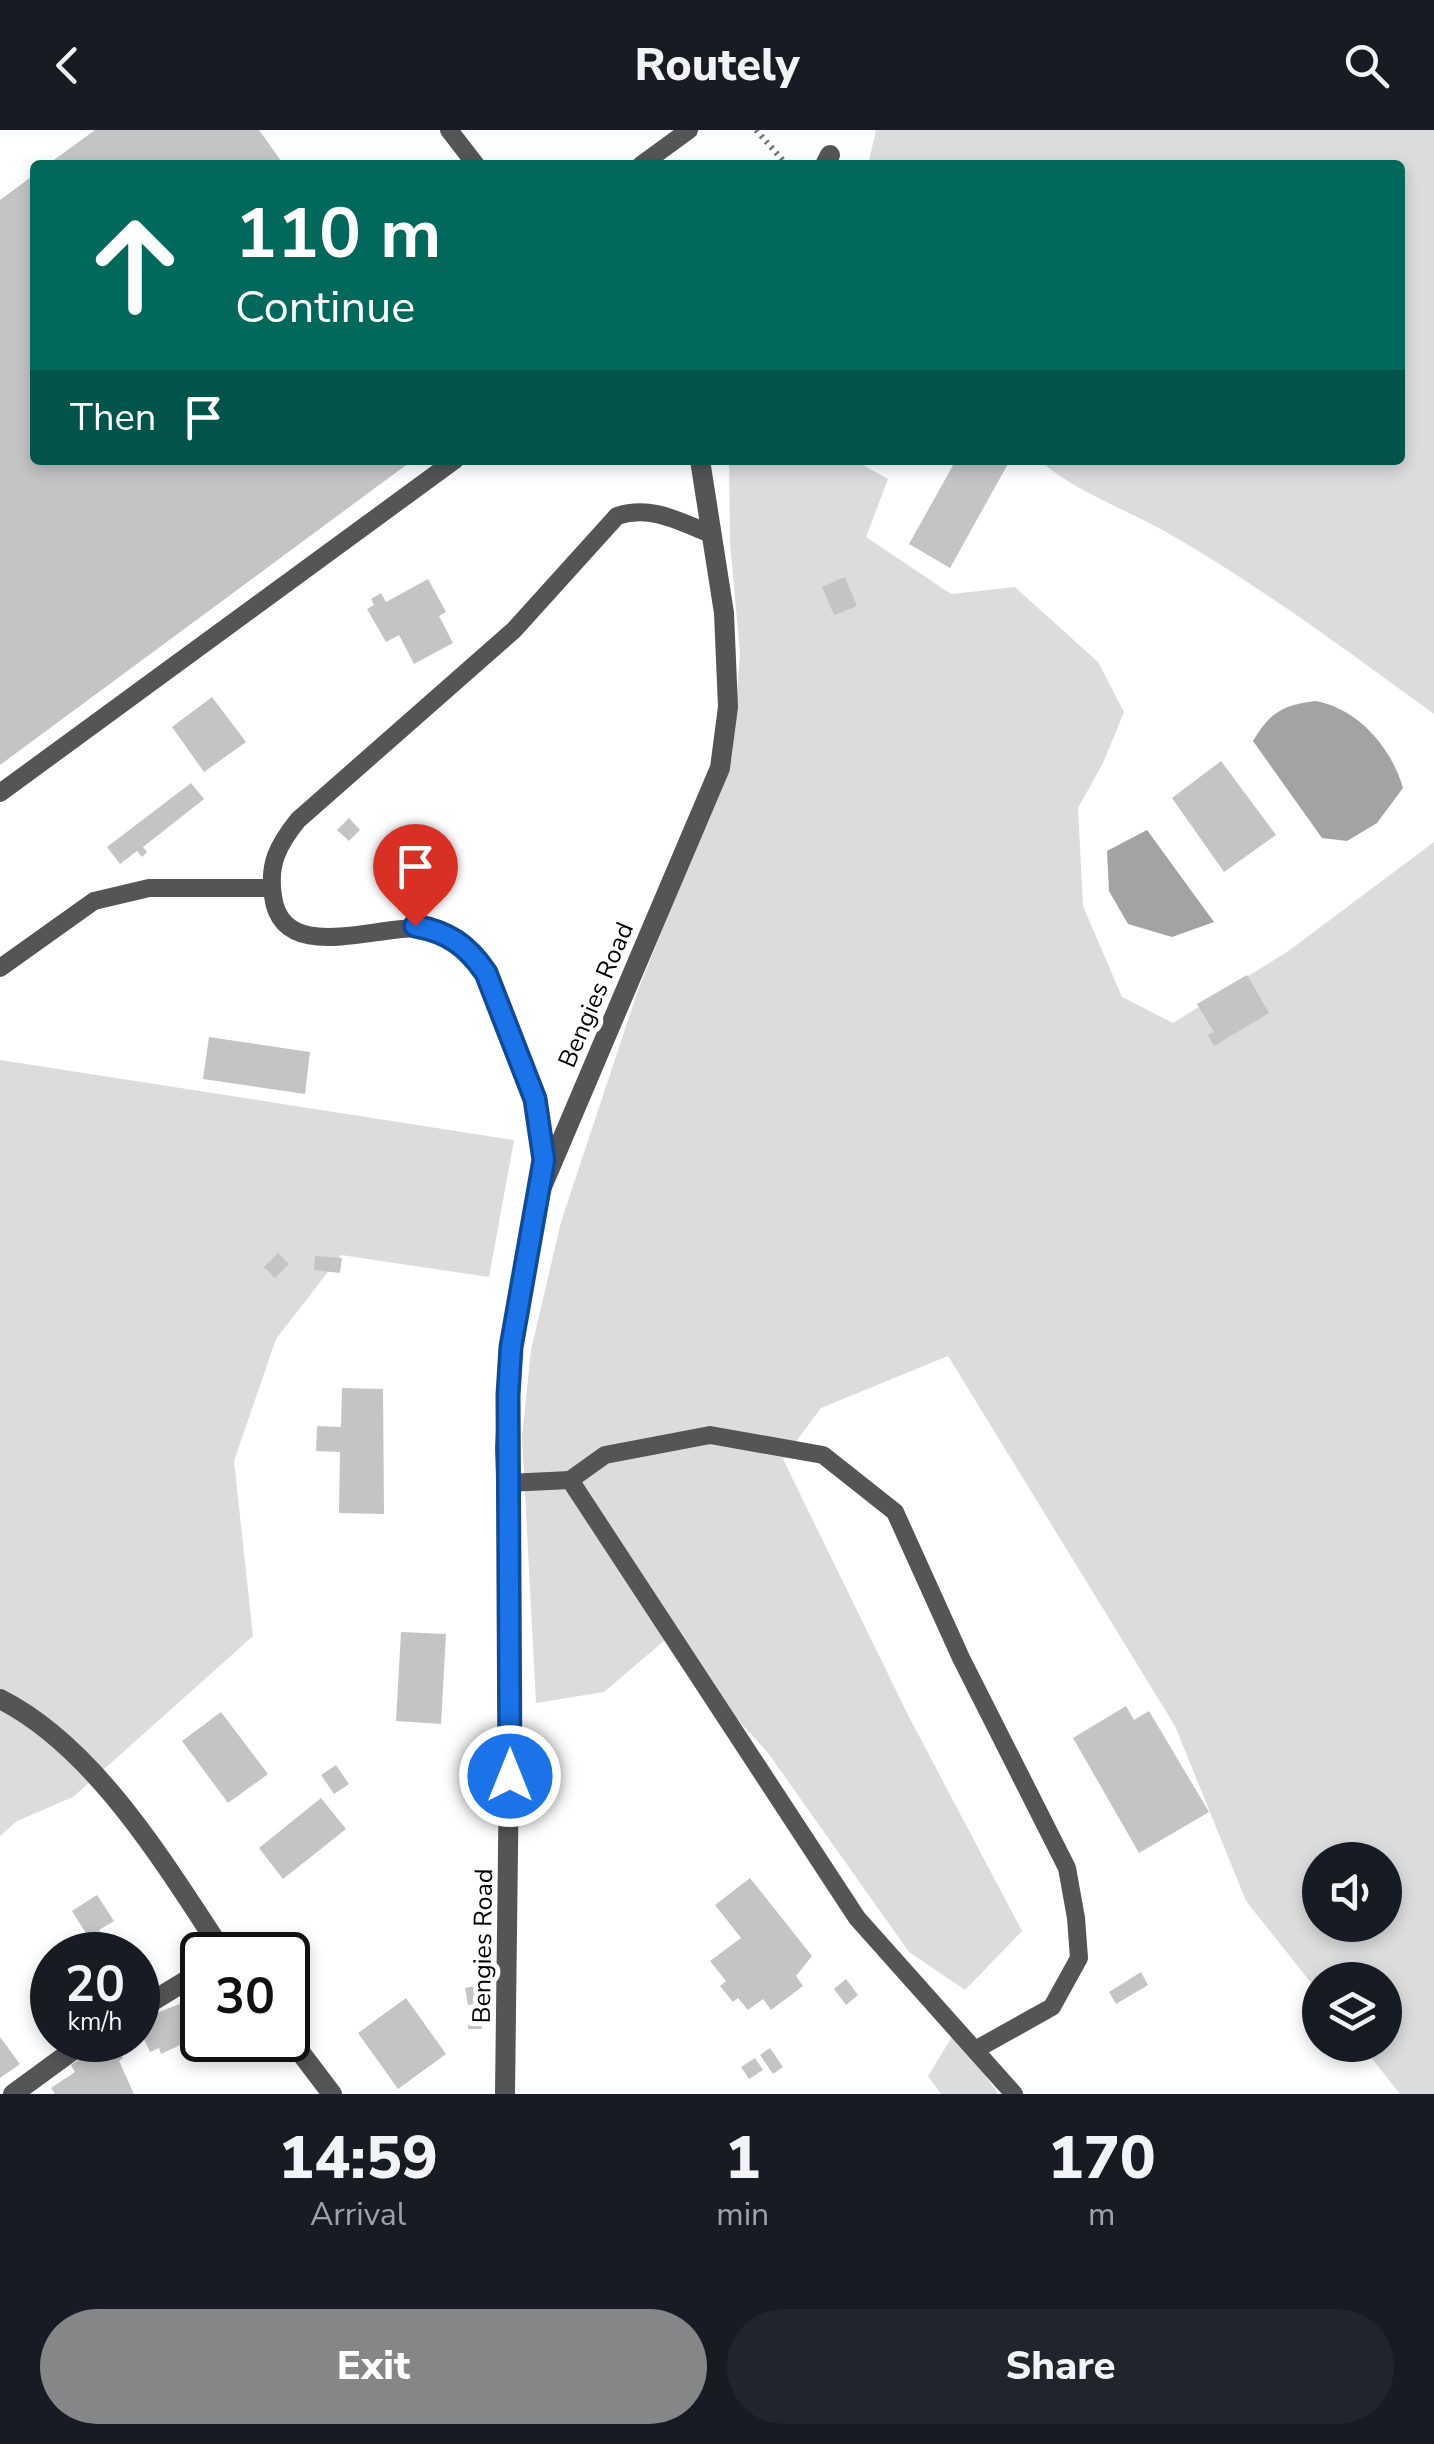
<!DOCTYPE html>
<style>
:root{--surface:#171b24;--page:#20242c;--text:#f1f3f6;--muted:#9ea1a6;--accent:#858687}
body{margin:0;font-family:"Nunito Sans",sans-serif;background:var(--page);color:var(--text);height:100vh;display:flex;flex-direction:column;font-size:38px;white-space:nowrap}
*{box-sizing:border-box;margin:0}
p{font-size:32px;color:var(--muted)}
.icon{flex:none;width:55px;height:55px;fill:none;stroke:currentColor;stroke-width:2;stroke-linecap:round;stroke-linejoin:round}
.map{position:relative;height:1964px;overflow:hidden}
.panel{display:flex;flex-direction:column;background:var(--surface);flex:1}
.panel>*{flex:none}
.top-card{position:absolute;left:30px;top:30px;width:1375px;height:305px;border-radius:10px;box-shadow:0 5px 15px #0003;background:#00695c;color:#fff;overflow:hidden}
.buttons{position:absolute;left:1302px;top:1712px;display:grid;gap:20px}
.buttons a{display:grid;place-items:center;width:100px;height:100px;border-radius:50%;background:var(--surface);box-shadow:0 5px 15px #0003;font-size:50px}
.speed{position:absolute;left:30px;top:1802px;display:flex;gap:20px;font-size:50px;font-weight:700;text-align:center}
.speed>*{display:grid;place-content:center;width:130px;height:130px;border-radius:50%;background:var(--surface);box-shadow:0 5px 15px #0003;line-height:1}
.speed small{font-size:25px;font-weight:400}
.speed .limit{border:5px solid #111;border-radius:15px;background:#fff;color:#111}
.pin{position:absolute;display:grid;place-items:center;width:85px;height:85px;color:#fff;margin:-102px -42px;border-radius:50% 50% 50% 0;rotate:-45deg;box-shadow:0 0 10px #0007}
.pin .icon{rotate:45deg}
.me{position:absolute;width:110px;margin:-55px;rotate:0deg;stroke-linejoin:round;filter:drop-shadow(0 0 8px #0008)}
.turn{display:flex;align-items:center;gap:35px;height:210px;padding:0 40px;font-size:45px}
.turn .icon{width:130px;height:130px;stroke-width:2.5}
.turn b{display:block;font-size:70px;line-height:85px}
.then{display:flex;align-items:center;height:95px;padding:0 40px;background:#0003;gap:20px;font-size:38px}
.eta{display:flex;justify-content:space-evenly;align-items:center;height:170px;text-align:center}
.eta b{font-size:60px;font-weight:800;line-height:70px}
.primary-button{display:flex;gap:20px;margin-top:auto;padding:20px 40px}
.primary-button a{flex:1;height:115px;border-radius:60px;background:var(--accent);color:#fff;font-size:40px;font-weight:800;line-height:115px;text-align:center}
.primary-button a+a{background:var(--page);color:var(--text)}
header{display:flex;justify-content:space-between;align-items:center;height:130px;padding:0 40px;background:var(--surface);font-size:45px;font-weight:800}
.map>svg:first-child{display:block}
.green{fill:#dcdcdc;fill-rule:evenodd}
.water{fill:#a3a3a3}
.building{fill:#c4c4c4}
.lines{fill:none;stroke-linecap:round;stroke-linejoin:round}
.path{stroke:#777;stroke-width:6;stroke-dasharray:2.5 5;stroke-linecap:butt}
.service{stroke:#555;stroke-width:18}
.minor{stroke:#555;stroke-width:20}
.route-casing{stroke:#114b97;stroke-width:25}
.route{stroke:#1a73e8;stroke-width:18}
.labels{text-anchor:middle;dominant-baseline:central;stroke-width:10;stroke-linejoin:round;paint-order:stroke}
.street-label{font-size:25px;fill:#000;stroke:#fff}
</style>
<header><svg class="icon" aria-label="back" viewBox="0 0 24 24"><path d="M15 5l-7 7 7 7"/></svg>Routely<svg class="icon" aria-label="search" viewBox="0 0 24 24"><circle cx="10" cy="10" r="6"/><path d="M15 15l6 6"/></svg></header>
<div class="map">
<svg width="1434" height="1964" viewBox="0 0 1434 1964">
<rect width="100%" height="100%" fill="#fff"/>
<!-- green -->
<g class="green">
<path d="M 876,0 L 1434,0 L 1434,584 C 1347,521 1259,455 1166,402 C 1122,377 1077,363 1039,330 L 1400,330 L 1400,35 L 868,35 Z"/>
<path d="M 729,330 L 854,330 L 888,349 L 866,407 L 951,464 L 1015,457 L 1098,532 L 1124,582 L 1103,633 L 1078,678 L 1083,776 L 1122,867 L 1173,893 L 1287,822 L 1434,712 L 1434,1964 L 1400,1964 L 1361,1915 L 1385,1915 L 1385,1850 L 1320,1850 L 1320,1864 L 1246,1771 L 1175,1596 L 948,1226 L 821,1278 L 783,1329 L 909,1587 L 1022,1801 L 965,1860 L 909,1822 L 768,1623 L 665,1510 L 604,1562 L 536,1573 L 522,1306 L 531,1220 L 561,1092 L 638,860 L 732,628 L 740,523 L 730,413 ZM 1320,1730 L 1385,1730 L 1385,1795 L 1320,1795 Z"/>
<path d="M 0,930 L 514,1010 L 489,1147 L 341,1125 L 276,1209 L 234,1331 L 253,1506 L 73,1667 L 17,1691 L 0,1706 Z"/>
<path d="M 955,1902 L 998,1964 L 941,1964 L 928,1946 Z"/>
</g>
<!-- water -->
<g class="water">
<path d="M 1316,571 C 1358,579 1391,617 1403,658 L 1377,693 L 1347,711 L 1322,708 L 1253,611 C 1270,582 1283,575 1316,571 Z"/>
<path d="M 1147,700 L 1214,792 L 1172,807 L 1128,794 L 1109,761 L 1107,721 Z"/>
</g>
<!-- building -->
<g class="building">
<path d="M 95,0 L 259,0 L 284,35 L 47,35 Z"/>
<path d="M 35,44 L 35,330 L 413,330 L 0,635 L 0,70 Z"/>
<path d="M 956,330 L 1009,332 L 950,438 L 909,414 Z"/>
<path d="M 845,447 L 857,476 L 834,485 L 822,457 Z"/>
<path d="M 428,449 L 446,482 L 439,486 L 453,513 L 414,534 L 399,505 L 386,512 L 367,479 L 374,475 L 371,469 L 381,463 L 386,472 Z"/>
<path d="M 212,567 L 246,612 L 204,642 L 172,597 Z"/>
<path d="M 1221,631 L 1276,705 L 1224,742 L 1172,668 Z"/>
<path d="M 191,653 L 204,669 L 143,717 L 147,722 L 142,727 L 137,721 L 120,734 L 107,717 Z"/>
<path d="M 349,688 L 360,700 L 349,711 L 337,700 Z"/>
<path d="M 1247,845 L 1269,883 L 1214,916 L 1208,905 L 1214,902 L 1197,874 Z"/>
<path d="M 209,907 L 310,922 L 305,964 L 203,949 Z"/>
<path d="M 278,1123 L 289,1134 L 275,1148 L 264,1137 Z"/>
<path d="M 315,1126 L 342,1128 L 340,1143 L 314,1140 Z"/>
<path d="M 342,1258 L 383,1259 L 384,1384 L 339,1383 L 340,1322 L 316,1321 L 317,1296 L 341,1297 Z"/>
<path d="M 401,1502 L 446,1504 L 441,1594 L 396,1591 Z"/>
<path d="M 1126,1576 L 1134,1590 L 1149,1581 L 1209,1682 L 1139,1723 L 1073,1608 Z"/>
<path d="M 221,1582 L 268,1644 L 228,1673 L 182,1611 Z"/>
<path d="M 336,1635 L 349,1654 L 334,1664 L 321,1645 Z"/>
<path d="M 321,1668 L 346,1699 L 283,1749 L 259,1718 Z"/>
<path d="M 750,1748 L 812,1826 L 796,1846 L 803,1856 L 771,1880 L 763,1869 L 748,1880 L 738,1868 L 733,1872 L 720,1856 L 726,1851 L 710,1831 L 741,1808 L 715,1775 Z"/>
<path d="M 97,1765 L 114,1791 L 99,1800 L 116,1825 L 87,1825 L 96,1819 L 72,1781 Z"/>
<path d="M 1141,1842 L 1148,1855 L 1116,1874 L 1109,1862 Z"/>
<path d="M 846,1849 L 858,1865 L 846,1875 L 834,1859 Z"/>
<path d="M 485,1854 L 488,1872 L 468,1875 L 465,1858 Z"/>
<path d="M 406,1868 L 446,1924 L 398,1959 L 358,1903 Z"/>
<path d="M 192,1869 L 202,1892 L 202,1898 L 195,1902 L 197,1907 L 161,1924 L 159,1918 L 150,1922 L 138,1896 L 146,1892 L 144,1888 Z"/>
<path d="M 52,1873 L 52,1899 L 41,1881 Z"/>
<path d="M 469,1882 L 483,1882 L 482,1899 L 468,1899 Z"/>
<path d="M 0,1907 L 20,1934 L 0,1948 Z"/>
<path d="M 105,1912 L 111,1920 L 116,1916 L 123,1928 L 119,1931 L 134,1964 L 55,1964 L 51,1958 L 75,1942 L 71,1935 Z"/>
<path d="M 770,1918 L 783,1937 L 773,1944 L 760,1925 Z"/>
<path d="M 755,1928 L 763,1940 L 749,1949 L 741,1937 Z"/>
</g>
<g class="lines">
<!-- path -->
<path class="path" d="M 756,0 L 787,35"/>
<!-- service -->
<g class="service">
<path d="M 449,0 L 476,35"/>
<path d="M 641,35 L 689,0"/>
<path d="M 0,663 L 455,330"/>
<path d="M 0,838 L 94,771 L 149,758 L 271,758"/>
<path d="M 543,1046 C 548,997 504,860 473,823 C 465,814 452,807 441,802 C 399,783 283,844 273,766 C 268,734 278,715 298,690 L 514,500 L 617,386 C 651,375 678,391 709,403"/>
<path d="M 570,1350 L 605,1325 L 710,1305 L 823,1325 L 895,1382 L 961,1528 L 1067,1738 L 1076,1788 L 1079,1828 L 1052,1877 L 975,1920"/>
<path d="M 507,1353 L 570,1350 L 857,1788 L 1014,1964"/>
</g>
<!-- minor -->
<g class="minor">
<path d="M 825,35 L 830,25"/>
<path d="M 0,1569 C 97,1618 167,1738 225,1825"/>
<path d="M 138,1880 L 202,1841"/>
<path d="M 288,1906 L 332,1964"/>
<path d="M 13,1964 L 87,1910"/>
<path d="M 505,1964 L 511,1476 L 505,1318 L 511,1217 L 541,1059 L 720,638 L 728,577 L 724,483 L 700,330"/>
</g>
</g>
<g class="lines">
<!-- route casing -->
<g class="route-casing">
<path id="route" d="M 415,796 C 448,802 467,815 486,843 L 535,969 L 544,1030 L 511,1217 L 508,1265 L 510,1646"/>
</g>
<!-- route -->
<use href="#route" class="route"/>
</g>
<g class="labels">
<!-- street labels -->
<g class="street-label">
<text transform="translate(596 865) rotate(-67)">Bengies Road</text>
<text transform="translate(483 1816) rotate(-89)">Bengies Road</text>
</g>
</g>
</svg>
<div class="buttons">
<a><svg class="icon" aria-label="sound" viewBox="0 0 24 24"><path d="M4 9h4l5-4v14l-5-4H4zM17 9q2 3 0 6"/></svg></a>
<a><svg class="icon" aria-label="layers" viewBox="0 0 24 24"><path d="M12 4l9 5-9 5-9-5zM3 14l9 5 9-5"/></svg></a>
</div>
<div class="speed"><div>20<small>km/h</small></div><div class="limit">30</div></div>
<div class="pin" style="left:415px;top:796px;background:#d93025"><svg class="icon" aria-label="arrive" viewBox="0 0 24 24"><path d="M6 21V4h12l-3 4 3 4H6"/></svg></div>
<svg class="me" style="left:510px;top:1646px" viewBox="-20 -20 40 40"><circle r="17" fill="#1a73e8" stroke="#fff" stroke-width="3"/><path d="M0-11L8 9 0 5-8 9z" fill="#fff"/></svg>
<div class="top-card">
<div class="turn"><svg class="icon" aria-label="ahead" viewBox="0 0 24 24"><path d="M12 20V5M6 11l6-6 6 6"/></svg><div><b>110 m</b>Continue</div></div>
<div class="then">Then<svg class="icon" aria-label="arrive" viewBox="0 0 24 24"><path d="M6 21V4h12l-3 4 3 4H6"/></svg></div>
</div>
</div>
<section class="panel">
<div class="eta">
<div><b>14:59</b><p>Arrival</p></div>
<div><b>1</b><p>min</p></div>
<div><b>170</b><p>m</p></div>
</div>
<div class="primary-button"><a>Exit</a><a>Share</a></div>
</section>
